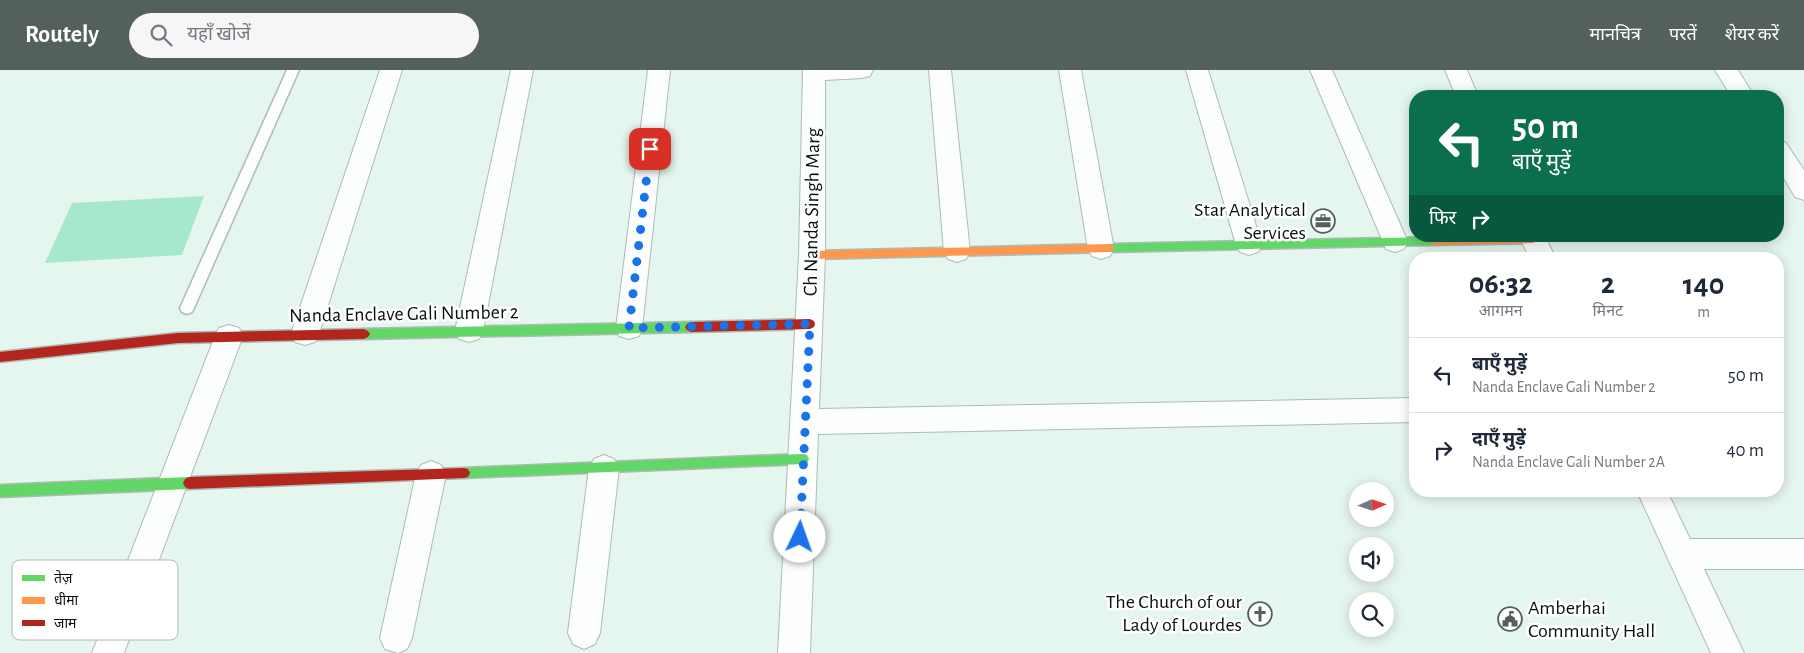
<!DOCTYPE html>
<html lang="hi">
<meta charset="utf-8">
<style>
:root{--surface:#fff;--page:#f6f6f7;--text:#1f2937;--muted:#747a83;--line:#e0e1e3;--accent:#54605b}
body{margin:0;font-family:"Alegreya Sans","Noto Sans Devanagari",sans-serif;background:var(--page);color:var(--text);height:100vh;display:flex;flex-direction:column;font-size:19px;white-space:nowrap}
*{box-sizing:border-box;margin:0}
p{font-size:16px;color:var(--muted)}
.icon{flex:none;width:28px;height:28px;fill:none;stroke:currentColor;stroke-width:2;stroke-linecap:round;stroke-linejoin:round}
.map{position:relative;flex:1;overflow:hidden}
.side{position:absolute;left:1409px;top:182px;width:375px;height:245px;display:flex;flex-direction:column;background:var(--surface);border-radius:20px;box-shadow:0 2px 12px #0003}
.side>*{flex:none}
.banner{position:absolute;left:1409px;top:20px;width:375px;height:152px;border-radius:20px;box-shadow:0 2px 12px #0003;background:#0b6e4f;color:#fff;overflow:hidden}
.needle{width:32px;rotate:87deg}
.tools{position:absolute;left:1349px;top:412px;display:grid;gap:10px}
.tools a{display:grid;place-items:center;width:45px;height:45px;border-radius:50%;background:var(--surface);box-shadow:0 2px 12px #0003;font-size:25px}
.pin{position:absolute;display:grid;place-items:center;width:42px;height:42px;color:#fff;margin:-21px;border-radius:10px;box-shadow:0 2px 8px #0006}
.me{position:absolute;width:55px;margin:-28px;rotate:3deg;stroke-linejoin:round;filter:drop-shadow(0 0 4px #0008)}
.turn{display:flex;align-items:center;gap:18px;height:105px;padding:0 20px;font-size:22px}
.turn .icon{width:65px;height:65px;stroke-width:2.5}
.turn b{display:block;font-size:35px;line-height:42px}
.then{display:flex;align-items:center;height:48px;padding:0 20px;background:#0003;gap:10px;font-size:19px}
.eta{display:flex;justify-content:space-evenly;align-items:center;height:85px;text-align:center}
.eta b{font-size:30px;font-weight:700;line-height:35px}
ul{padding:0;list-style:none}
li{display:flex;align-items:center;gap:15px;height:75px;padding:0 20px;border-top:1px solid var(--line)}
li div{flex:1}
li b{display:block;font-size:19px}
li em{font-style:normal}
header{display:flex;align-items:center;gap:30px;box-sizing:border-box;height:70px;padding:0 25px;background:var(--accent);color:#fff}
header strong{font-size:24px}
nav{display:flex;gap:28px;margin-inline-start:auto;font-size:18px}
.search{width:350px;height:45px;background:var(--page);display:flex;align-items:center;gap:12px;box-sizing:border-box;padding:0 18px;border-radius:28px;color:var(--muted);font-size:19px}
.map>svg:first-child{display:block}
.green{fill:#a6e8ce}
.lines{fill:none;stroke-linecap:round;stroke-linejoin:round}
.lane-casing{stroke:#adbbb4;stroke-width:3}
.street-casing{stroke:#adbbb4;stroke-width:2}
.fast-casing{stroke:#adbbb4;stroke-width:3}
.slow-casing{stroke:#adbbb4;stroke-width:3}
.jam-casing{stroke:#adbbb4;stroke-width:3}
.lane{fill:#fbfefc;fill-rule:evenodd}
.street{fill:#fbfefc;fill-rule:evenodd}
.fast{fill:#63d668;fill-rule:evenodd}
.slow{fill:#ff974d;fill-rule:evenodd}
.jam{fill:#b3261e;fill-rule:evenodd}
.route{stroke:#1a73e8;stroke-width:9;stroke-dasharray:0 16.2}
.labels{text-anchor:middle;dominant-baseline:central;stroke-width:5;stroke-linejoin:round;paint-order:stroke}
.poi-label{font-size:20px;fill:#06100c;stroke:#fff;text-anchor:end}
.street-label{font-size:20px;fill:#06100c;stroke:#fff}
.key{fill:#fff;stroke:#b4b7b6;stroke-width:1}
.key-label{font-size:14px;fill:#06100c}
</style>
<header>
<strong>Routely</strong>
<div class="search"><svg class="icon" aria-label="search" viewBox="0 0 24 24"><circle cx="10" cy="10" r="6"/><path d="M15 15l6 6"/></svg>यहाँ खोजें</div>
<nav><a>मानचित्र</a><a>परतें</a><a>शेयर करें</a></nav>
</header>
<div class="map">
<svg width="1804" height="583" viewBox="0 0 1804 583">
<rect width="100%" height="100%" fill="#e5f6ee"/>
<!-- green -->
<path class="green" d="M 204,126 L 182,185 L 45,193 L 72,133 Z"/>
<g class="lines">
<!-- lane casing -->
<g class="lane-casing">
<path id="lane" d="M 287,0 L 299,0 L 194,238 L 192,242 L 187,244 L 182,242 L 180,238 Z"/>
</g>
<!-- street casing -->
<g class="street-casing">
<g id="street">
<path d="M 380,0 L 402,0 L 319,264 L 315,272 L 305,275 L 295,272 L 291,264 Z"/>
<path d="M 511,0 L 533,0 L 483,261 L 479,269 L 469,272 L 459,269 L 455,261 Z"/>
<path d="M 648,0 L 670,0 L 642,258 L 639,266 L 629,269 L 619,266 L 616,258 Z"/>
<path d="M 803,0 L 873,0 L 870,6 L 862,8 L 825,10 L 825,185 L 819,339 L 1415,328 L 1415,352 L 818,364 L 810,583 L 778,583 L 799,185 Z"/>
<path d="M 929,0 L 951,0 L 970,182 L 966,189 L 957,192 L 948,189 L 944,182 Z"/>
<path d="M 1059,0 L 1081,0 L 1114,179 L 1110,186 L 1101,189 L 1092,186 L 1088,179 Z"/>
<path d="M 1186,0 L 1208,0 L 1262,175 L 1258,182 L 1249,185 L 1240,182 L 1236,175 Z"/>
<path d="M 1310,0 L 1332,0 L 1408,172 L 1404,179 L 1395,182 L 1386,179 Z"/>
<path d="M 1445,0 L 1467,0 L 1478,26 L 1456,26 Z"/>
<path d="M 1715,0 L 1738,0 L 1754,26 L 1731,26 Z"/>
<path d="M 1778,70 L 1786,73 L 1804,100 L 1804,130 L 1795,127 L 1778,98 Z"/>
<path d="M 1519,166 L 1545,166 L 1556,189 L 1530,189 Z"/>
<path d="M 229,255 L 239,258 L 243,266 L 124,583 L 92,583 L 215,266 L 219,258 Z"/>
<path d="M 604,385 L 614,389 L 619,398 L 600,563 L 595,574 L 584,579 L 573,574 L 568,563 L 589,398 L 594,389 Z"/>
<path d="M 431,391 L 441,395 L 446,404 L 412,568 L 407,579 L 398,583 L 385,579 L 380,568 L 416,404 L 421,395 Z"/>
<path d="M 1637,421 L 1667,421 L 1690,469 L 1804,469 L 1804,499 L 1704,499 L 1744,583 L 1711,583 Z"/>
</g>
</g>
<!-- fast casing -->
<g class="fast-casing">
<g id="fast">
<path d="M 1433,167 L 1438,171 L 1433,175 L 1110,182 L 1105,178 L 1110,174 Z"/>
<path d="M 691,252 L 695,254 L 697,257 L 695,260 L 691,262 L 364,269 L 360,267 L 358,264 L 360,261 L 364,259 Z"/>
<path d="M 803,384 L 807,385 L 809,389 L 807,393 L 803,394 L 464,408 L 460,407 L 458,403 L 460,399 L 464,398 Z"/>
<path d="M 189,407 L 193,409 L 195,413 L 193,417 L 189,419 L 0,427 L 0,415 Z"/>
</g>
</g>
<!-- slow casing -->
<g class="slow-casing">
<g id="slow">
<path d="M 1463,166 L 1537,166 L 1538,169 L 1533,173 L 1433,175 L 1428,171 L 1433,167 Z"/>
<path d="M 1110,174 L 1115,178 L 1110,182 L 812,189 L 807,185 L 812,181 Z"/>
</g>
</g>
<!-- jam casing -->
<g class="jam-casing">
<g id="jam">
<path d="M 810,249 L 814,251 L 815,254 L 814,257 L 810,259 L 691,262 L 687,260 L 685,257 L 687,254 L 691,252 Z"/>
<path d="M 364,259 L 368,261 L 370,264 L 368,267 L 364,269 L 178,273 L 0,292 L 0,282 L 178,263 Z"/>
<path d="M 464,398 L 468,399 L 470,403 L 468,407 L 464,408 L 189,419 L 185,417 L 183,413 L 185,409 L 189,407 Z"/>
</g>
</g>
<!-- lane -->
<use href="#lane" class="lane"/>
<!-- street -->
<use href="#street" class="street"/>
<!-- fast -->
<use href="#fast" class="fast"/>
<!-- slow -->
<use href="#slow" class="slow"/>
<!-- jam -->
<use href="#jam" class="jam"/>
</g>
<g class="lines">
<!-- route -->
<path class="route" d="M 650,79 L 629,258 L 810,254 L 800,467"/>
</g>
<!-- icons -->
<defs>
<g id="office-ring" transform="scale(1.25)"><circle r="9.5" fill="#fff" stroke="#54605b" stroke-width="1.5"/><path d="M-6-3h4V-5.5h4V-3h4V5H-6ZM-1-4.5V-3h2v-1.5ZM-6 0V1H6V0Z" fill="#54605b"/></g>
<g id="church-ring" transform="scale(1.25)"><circle r="9.5" fill="#fff" stroke="#54605b" stroke-width="1.5"/><path d="M-1.2-6h2.4v3.5h3.3v2.4h-3.3V6h-2.4V-.1h-3.3v-2.4h3.3Z" fill="#54605b"/></g>
<g id="civic-ring" transform="scale(1.25)"><circle r="9.5" fill="#fff" stroke="#54605b" stroke-width="1.5"/><path d="M-.6-6.5H3V-4.5H.6V-3L4-1V1h2V6H-6V1h2V-1L-.6-3ZM-1.2 2.5V6h2.4V2.5Z" fill="#54605b"/></g>
</defs>
<g fill-rule="evenodd">
<use href="#office-ring" x="1323" y="151"/>
<use href="#church-ring" x="1260" y="544"/>
<use href="#civic-ring" x="1510" y="549"/>
</g>
<g class="labels">
<!-- poi labels -->
<g class="poi-label">
<text x="1306" y="140">Star Analytical<tspan x="1306" dy="23">Services</tspan></text>
<text x="1242" y="532">The Church of our<tspan x="1242" dy="23">Lady of Lourdes</tspan></text>
<text x="1528" y="538" text-anchor="start">Amberhai<tspan x="1528" dy="23">Community Hall</tspan></text>
</g>
<!-- street labels -->
<g class="street-label">
<text transform="translate(812 142) rotate(-89)">Ch Nanda Singh Marg</text>
<text transform="translate(404 244) rotate(-1)">Nanda Enclave Gali Number 2</text>
</g>
</g>
<!-- legend -->
<rect x="12" y="490" width="166" height="80" rx="8" class="key"/>
<rect x="22" y="505" width="23" height="6" fill="#63d668"/>
<rect x="22" y="527" width="23" height="7" fill="#ff974d"/>
<rect x="22" y="550" width="23" height="6" fill="#b3261e"/>
<g class="key-label">
<text x="54" y="513">तेज़</text>
<text x="54" y="535">धीमा</text>
<text x="54" y="558">जाम</text>
</g>
</svg>
<div class="tools">
<a><svg class="needle" viewBox="-14 -14 28 28"><path d="M0-13l5 13h-10z" fill="#e53935"/><path d="M0 13l5-13h-10z" fill="#747a83"/></svg></a>
<a><svg class="icon" aria-label="sound" viewBox="0 0 24 24"><path d="M4 9h4l5-4v14l-5-4H4zM17 9q2 3 0 6"/></svg></a>
<a><svg class="icon" aria-label="search" viewBox="0 0 24 24"><circle cx="10" cy="10" r="6"/><path d="M15 15l6 6"/></svg></a>
</div>
<div class="pin" style="left:650px;top:79px;background:#d93025"><svg class="icon" aria-label="arrive" viewBox="0 0 24 24"><path d="M6 21V4h12l-3 4 3 4H6"/></svg></div>
<svg class="me" style="left:800px;top:467px" viewBox="-20 -20 40 40"><circle r="19" fill="#fff"/><path d="M0-13L10 11 0 6-10 11z" fill="#1a73e8"/></svg>
<div class="banner">
<div class="turn"><svg class="icon" aria-label="left" viewBox="0 0 24 24"><path d="M17 20v-9H6M10 6l-5 5 5 5"/></svg><div><b>50 m</b>बाएँ मुड़ें</div></div>
<div class="then">फिर<svg class="icon" aria-label="right" viewBox="0 0 24 24"><path d="M7 20v-9h11M14 6l5 5-5 5"/></svg></div>
</div>
<section class="side">
<div class="eta">
<div><b>06:32</b><p>आगमन</p></div>
<div><b>2</b><p>मिनट</p></div>
<div><b>140</b><p>m</p></div>
</div>
<ul>
<li><svg class="icon" aria-label="left" viewBox="0 0 24 24"><path d="M17 20v-9H6M10 6l-5 5 5 5"/></svg><div><b>बाएँ मुड़ें</b><p>Nanda Enclave Gali Number 2</p></div><em>50 m</em></li>
<li><svg class="icon" aria-label="right" viewBox="0 0 24 24"><path d="M7 20v-9h11M14 6l5 5-5 5"/></svg><div><b>दाएँ मुड़ें</b><p>Nanda Enclave Gali Number 2A</p></div><em>40 m</em></li>
</ul>
</section>
</div>
